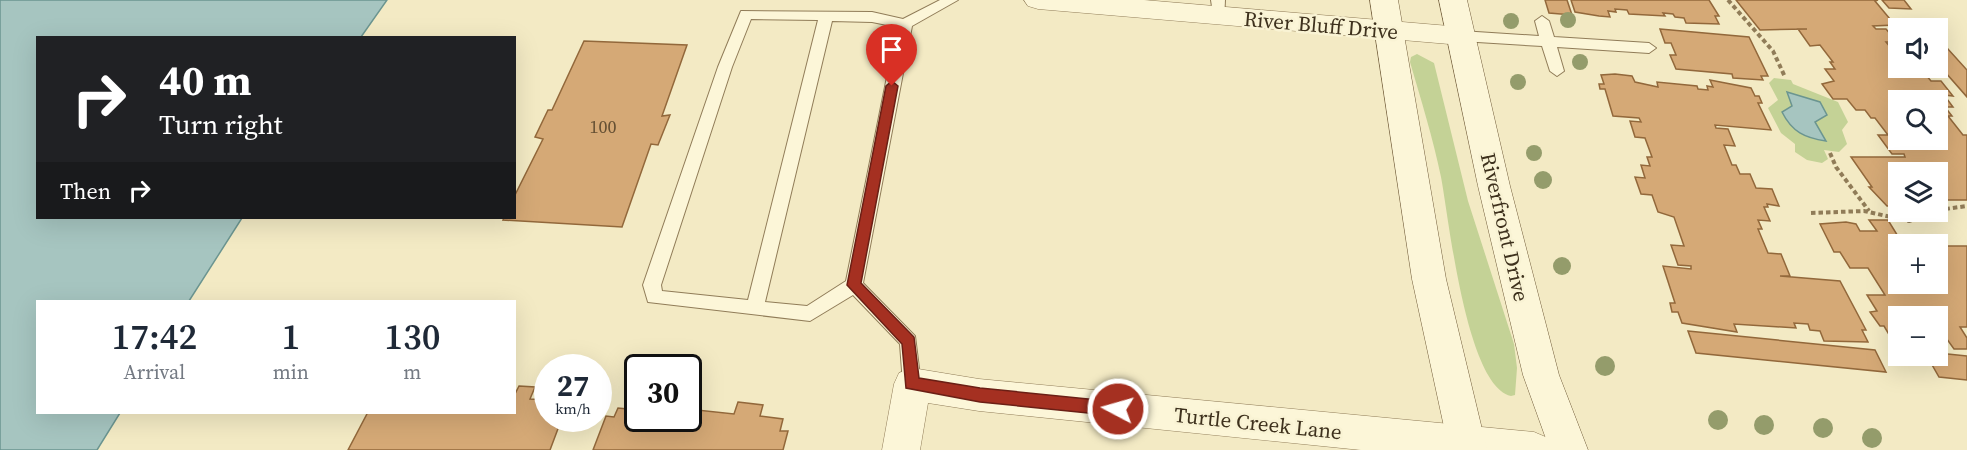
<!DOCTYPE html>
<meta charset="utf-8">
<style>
:root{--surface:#fff;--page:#f6f6f7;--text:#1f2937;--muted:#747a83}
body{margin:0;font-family:"Source Serif 4",serif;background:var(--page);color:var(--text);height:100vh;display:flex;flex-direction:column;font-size:22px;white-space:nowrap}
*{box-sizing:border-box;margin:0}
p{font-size:20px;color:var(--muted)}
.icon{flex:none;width:33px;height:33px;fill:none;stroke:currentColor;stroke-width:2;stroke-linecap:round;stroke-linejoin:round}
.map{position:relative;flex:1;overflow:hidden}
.side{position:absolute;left:36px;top:300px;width:480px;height:114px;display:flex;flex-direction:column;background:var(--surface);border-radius:0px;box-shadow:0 6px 24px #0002}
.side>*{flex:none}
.guide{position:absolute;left:36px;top:36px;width:480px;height:183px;border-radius:0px;box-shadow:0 6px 24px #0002;background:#202124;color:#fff;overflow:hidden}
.fabs{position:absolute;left:1888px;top:18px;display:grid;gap:12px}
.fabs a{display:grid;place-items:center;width:60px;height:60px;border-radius:0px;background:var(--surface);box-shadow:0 6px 24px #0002;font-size:30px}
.speed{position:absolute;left:534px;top:354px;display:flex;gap:12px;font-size:30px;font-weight:700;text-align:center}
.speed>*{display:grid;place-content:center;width:78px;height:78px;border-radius:50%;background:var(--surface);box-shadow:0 6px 24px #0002;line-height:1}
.speed small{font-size:15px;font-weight:400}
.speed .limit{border:3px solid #111;border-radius:9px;background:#fff;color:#111}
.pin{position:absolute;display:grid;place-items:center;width:51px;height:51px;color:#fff;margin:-62px -26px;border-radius:50% 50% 50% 0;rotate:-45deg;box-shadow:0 0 6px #0007}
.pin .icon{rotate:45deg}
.me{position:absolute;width:66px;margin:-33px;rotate:276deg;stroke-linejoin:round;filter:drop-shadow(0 0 4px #0008)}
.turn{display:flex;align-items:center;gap:21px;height:126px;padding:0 24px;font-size:27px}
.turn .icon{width:78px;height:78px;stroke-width:2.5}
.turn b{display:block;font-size:42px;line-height:51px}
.then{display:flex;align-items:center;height:57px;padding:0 24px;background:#0003;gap:12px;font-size:22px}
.eta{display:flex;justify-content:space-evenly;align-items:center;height:102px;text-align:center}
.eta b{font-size:36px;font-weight:600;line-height:42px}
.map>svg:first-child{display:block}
.green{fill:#c4d296}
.water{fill:#a6c5c0;stroke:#6b9590;stroke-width:1.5}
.building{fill:#d5a976;stroke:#92683b;stroke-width:1.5;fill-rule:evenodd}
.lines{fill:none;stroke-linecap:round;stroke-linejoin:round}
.lane-casing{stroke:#907c58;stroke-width:2}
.street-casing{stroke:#907c58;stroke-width:1}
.secondary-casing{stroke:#725d3b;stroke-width:1}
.path{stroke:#907c58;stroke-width:4;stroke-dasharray:4.5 3;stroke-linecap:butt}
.lane{fill:#fcf6d8;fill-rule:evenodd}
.street{fill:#fcf6d8;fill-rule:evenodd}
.secondary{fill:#fcf6d8;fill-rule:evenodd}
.tree{fill:#949c6b}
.route{fill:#a53021;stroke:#6b1f15;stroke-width:1.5}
.labels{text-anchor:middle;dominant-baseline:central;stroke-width:5;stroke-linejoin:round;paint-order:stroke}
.number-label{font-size:18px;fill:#644f33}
.street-label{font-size:21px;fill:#3e311d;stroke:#f9f3d4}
</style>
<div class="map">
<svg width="1967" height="450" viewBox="0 0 1967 450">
<rect width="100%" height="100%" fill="#f3eac4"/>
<!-- green -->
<g class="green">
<path d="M 1417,54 L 1434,63 L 1468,201 L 1514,344 L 1517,368 L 1515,395 L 1511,396 C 1466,386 1449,218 1441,177 C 1433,138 1421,100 1410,62 L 1411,57 Z"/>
<path d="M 1774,78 L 1791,80 L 1793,84 L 1838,102 L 1848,122 L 1842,130 L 1847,144 L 1839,152 L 1824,150 L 1828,159 L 1822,163 L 1807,160 L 1795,152 L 1795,144 L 1781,133 L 1768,108 L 1778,100 L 1769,83 Z"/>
</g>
<!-- water -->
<g class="water">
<path d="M 0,0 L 387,0 L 361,37 L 38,38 L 38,218 L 242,218 L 189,301 L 38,302 L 38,412 L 120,413 L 97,450 L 0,450 Z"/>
<path d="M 1787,92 L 1820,102 L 1827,115 L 1815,122 L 1826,141 C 1805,138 1792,132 1782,112 L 1792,106 Z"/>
</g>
<!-- building -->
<g class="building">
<path d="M 1545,0 L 1567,0 L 1572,15 L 1549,13 Z"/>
<path d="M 1571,0 L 1709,0 L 1719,16 L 1715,16 L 1719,24 L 1686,23 L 1684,18 L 1675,17 L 1673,14 L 1663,13 L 1665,16 L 1629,14 L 1627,10 L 1615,9 L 1616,12 L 1608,11 L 1610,17 L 1599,16 L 1575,12 Z"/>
<path d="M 1736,0 L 1878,0 L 1875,1 L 1895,25 L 1873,26 L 1876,29 L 1886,29 L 1897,42 L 1886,42 L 1899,58 L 1899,68 L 1920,68 L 1931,81 L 1941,81 L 1953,96 L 1944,95 L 1953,107 L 1945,107 L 1952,116 L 1948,116 L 1963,135 L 1967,135 L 1967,200 L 1942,200 L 1938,197 L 1938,172 L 1899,172 L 1899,206 L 1887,206 L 1869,187 L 1872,187 L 1851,157 L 1905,157 L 1904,154 L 1892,154 L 1878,135 L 1888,135 L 1875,118 L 1871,118 L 1865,110 L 1856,110 L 1847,99 L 1833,99 L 1822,84 L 1834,81 L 1825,69 L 1835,69 L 1830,62 L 1833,62 L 1820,45 L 1810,46 L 1798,29 L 1807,29 L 1760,30 ZM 1899,100 L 1938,100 L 1938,140 L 1899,140 Z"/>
<path d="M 1882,0 L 1904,0 L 1911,9 L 1889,8 Z"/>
<path d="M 1900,21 L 1922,21 L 1929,28 L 1907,28 Z"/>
<path d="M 1660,29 L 1749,37 L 1768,76 L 1761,76 L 1763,80 L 1733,78 L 1732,74 L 1676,69 L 1670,55 L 1676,55 L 1671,43 L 1665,43 Z"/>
<path d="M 1938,38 L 1967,70 L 1967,97 L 1938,64 Z"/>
<path d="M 584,41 L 687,45 L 662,116 L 670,115 L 658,145 L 651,144 L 622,227 L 503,220 L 504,218 L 514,218 L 514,197 L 543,139 L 535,137 L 548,110 L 552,110 Z"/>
<path d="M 1615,74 L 1632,76 L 1635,82 L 1658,87 L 1657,82 L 1697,86 L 1698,89 L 1708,90 L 1707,86 L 1713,87 L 1710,80 L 1751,88 L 1755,96 L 1759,96 L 1762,103 L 1758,103 L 1771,130 L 1715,125 L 1716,128 L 1728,129 L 1735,146 L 1724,145 L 1732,165 L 1736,165 L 1740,174 L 1750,174 L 1756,188 L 1772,189 L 1779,206 L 1767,204 L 1768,207 L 1764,207 L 1770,221 L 1758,220 L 1762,229 L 1758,229 L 1768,253 L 1781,254 L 1790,276 L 1780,276 L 1840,281 L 1866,330 L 1862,330 L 1868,342 L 1824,341 L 1820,331 L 1810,330 L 1808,324 L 1794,323 L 1796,328 L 1734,324 L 1737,332 L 1682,323 L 1678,312 L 1672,312 L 1670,303 L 1675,303 L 1663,266 L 1691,269 L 1691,266 L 1678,265 L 1671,245 L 1684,246 L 1674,217 L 1658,212 L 1652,195 L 1641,194 L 1635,177 L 1645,178 L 1641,165 L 1650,166 L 1647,157 L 1652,157 L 1645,138 L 1635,137 L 1630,121 L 1641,122 L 1639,118 L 1613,116 L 1605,89 L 1600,89 L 1599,84 L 1604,84 L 1601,75 Z"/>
<path d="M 1869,220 L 1888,220 L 1899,238 L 1937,240 L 1941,246 L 1967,246 L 1967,327 L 1960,327 L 1967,338 L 1967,349 L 1954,349 L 1944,335 L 1938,335 L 1938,316 L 1899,316 L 1899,343 L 1894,343 L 1884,326 L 1880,326 L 1870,312 L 1877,311 L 1867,295 L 1885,295 L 1868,268 L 1850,268 L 1840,252 L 1834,252 L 1820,224 L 1846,222 L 1856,224 L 1860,231 L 1877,231 ZM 1899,244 L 1938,244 L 1938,284 L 1899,284 Z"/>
<path d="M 1688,331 L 1875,350 L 1886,372 L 1696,353 Z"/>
<path d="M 1938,353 L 1967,356 L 1967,380 L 1939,377 L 1927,356 L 1938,356 Z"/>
<path d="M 519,386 L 535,387 L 530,399 L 548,400 L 548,418 L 562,418 L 550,450 L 348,450 L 368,412 L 514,412 L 514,396 Z"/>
<path d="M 738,402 L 763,405 L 760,416 L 783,419 L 780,431 L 788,431 L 783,450 L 593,450 L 606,416 L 614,417 L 618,408 L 638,410 L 638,418 L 688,418 L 688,409 L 734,414 Z"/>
</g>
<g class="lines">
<!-- lane casing -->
<g class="lane-casing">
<g id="lane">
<path d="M 940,0 L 958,0 L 912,26 L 863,283 L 915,336 L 921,384 L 919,390 L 912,392 L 905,390 L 903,384 L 900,344 L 853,295 L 810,321 L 648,302 L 643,285 L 718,67 L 741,11 L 872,12 L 903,19 ZM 751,19 L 818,20 L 748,300 L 662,291 L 661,285 L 732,67 ZM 832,21 L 872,22 L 897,27 L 846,281 L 807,306 L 765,302 Z"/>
<path d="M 1211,0 L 1225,0 L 1224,20 L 1214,20 Z"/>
<path d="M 1542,16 L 1549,21 L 1554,37 L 1649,43 L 1656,48 L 1649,53 L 1557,47 L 1564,71 L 1557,76 L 1550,71 L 1542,46 L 1461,41 L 1454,36 L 1461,31 L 1539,36 L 1535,21 Z"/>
</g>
</g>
<!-- street casing -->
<g class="street-casing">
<g id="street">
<path d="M 1024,0 L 1144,0 L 1461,27 L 1471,29 L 1475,36 L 1471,43 L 1461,45 L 1038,9 L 1028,6 Z"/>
<path d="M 912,368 L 979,379 L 1534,432 L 1548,438 L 1553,450 L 1361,450 L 979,411 L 928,403 L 920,450 L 882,450 L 894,384 L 899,373 Z"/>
</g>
</g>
<!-- secondary casing -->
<g class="secondary-casing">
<g id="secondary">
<path d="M 1370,0 L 1398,0 L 1446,279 L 1487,450 L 1449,450 L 1412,279 Z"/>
<path d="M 1439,0 L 1467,0 L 1510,186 L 1559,375 L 1588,450 L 1550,450 L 1523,375 L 1478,186 Z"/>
</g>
</g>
<!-- path -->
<g class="path">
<path d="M 1728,0 L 1773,51 L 1785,77"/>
<path d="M 1830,153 L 1836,167 L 1869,211"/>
<path d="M 1938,210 L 1967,206"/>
<path d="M 1811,213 L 1864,211 L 1909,221 L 1934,212"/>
</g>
<!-- lane -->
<use href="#lane" class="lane"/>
<!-- street -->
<use href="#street" class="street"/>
<!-- secondary -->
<use href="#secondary" class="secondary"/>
</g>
<!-- trees -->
<g class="tree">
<circle cx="1568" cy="20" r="8"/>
<circle cx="1511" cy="21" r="8"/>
<circle cx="1580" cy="62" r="8"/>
<circle cx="1518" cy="82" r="8"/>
<circle cx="1534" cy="153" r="8"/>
<circle cx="1543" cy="180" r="9"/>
<circle cx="1562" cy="266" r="9"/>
<circle cx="1605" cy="366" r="10"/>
<circle cx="1718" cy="420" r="10"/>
<circle cx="1764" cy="425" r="10"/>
<circle cx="1823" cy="428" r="10"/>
<circle cx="1872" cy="438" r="10"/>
</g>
<!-- route -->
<path class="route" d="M 892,81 L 898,86 L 861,283 L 914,337 L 919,378 L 980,388 L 1118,402 L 1124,404 L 1126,409 L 1124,414 L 1118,416 L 980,402 L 906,388 L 902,344 L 847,285 L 886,86 Z"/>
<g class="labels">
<!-- number labels -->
<g class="number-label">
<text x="603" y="126">100</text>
</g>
<!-- street labels -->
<g class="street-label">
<text transform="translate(1321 25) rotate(5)">River Bluff Drive</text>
<text transform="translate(1505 227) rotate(77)">Riverfront Drive</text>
<text transform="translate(1258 423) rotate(6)">Turtle Creek Lane</text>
</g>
</g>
</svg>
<div class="fabs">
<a><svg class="icon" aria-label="sound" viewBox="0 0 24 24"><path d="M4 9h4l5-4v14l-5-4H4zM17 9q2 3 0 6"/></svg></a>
<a><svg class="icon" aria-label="search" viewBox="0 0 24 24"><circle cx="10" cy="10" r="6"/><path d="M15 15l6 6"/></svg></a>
<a><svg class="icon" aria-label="layers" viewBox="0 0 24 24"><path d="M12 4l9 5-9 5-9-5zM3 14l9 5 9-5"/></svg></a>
<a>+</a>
<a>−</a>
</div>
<div class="speed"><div>27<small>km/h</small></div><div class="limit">30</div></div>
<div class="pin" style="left:892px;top:86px;background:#d93025"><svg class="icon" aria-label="arrive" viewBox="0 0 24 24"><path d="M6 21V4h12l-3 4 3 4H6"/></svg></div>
<svg class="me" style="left:1118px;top:409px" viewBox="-20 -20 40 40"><circle r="17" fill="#a53021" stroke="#fff" stroke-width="3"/><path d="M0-11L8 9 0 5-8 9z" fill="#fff"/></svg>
<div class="guide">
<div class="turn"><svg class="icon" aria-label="right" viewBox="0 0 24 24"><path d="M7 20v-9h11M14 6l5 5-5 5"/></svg><div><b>40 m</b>Turn right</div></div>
<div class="then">Then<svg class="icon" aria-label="right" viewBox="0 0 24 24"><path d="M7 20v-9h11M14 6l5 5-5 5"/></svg></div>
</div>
<section class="side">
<div class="eta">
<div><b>17:42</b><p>Arrival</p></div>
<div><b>1</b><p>min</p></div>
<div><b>130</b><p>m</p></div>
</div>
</section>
</div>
